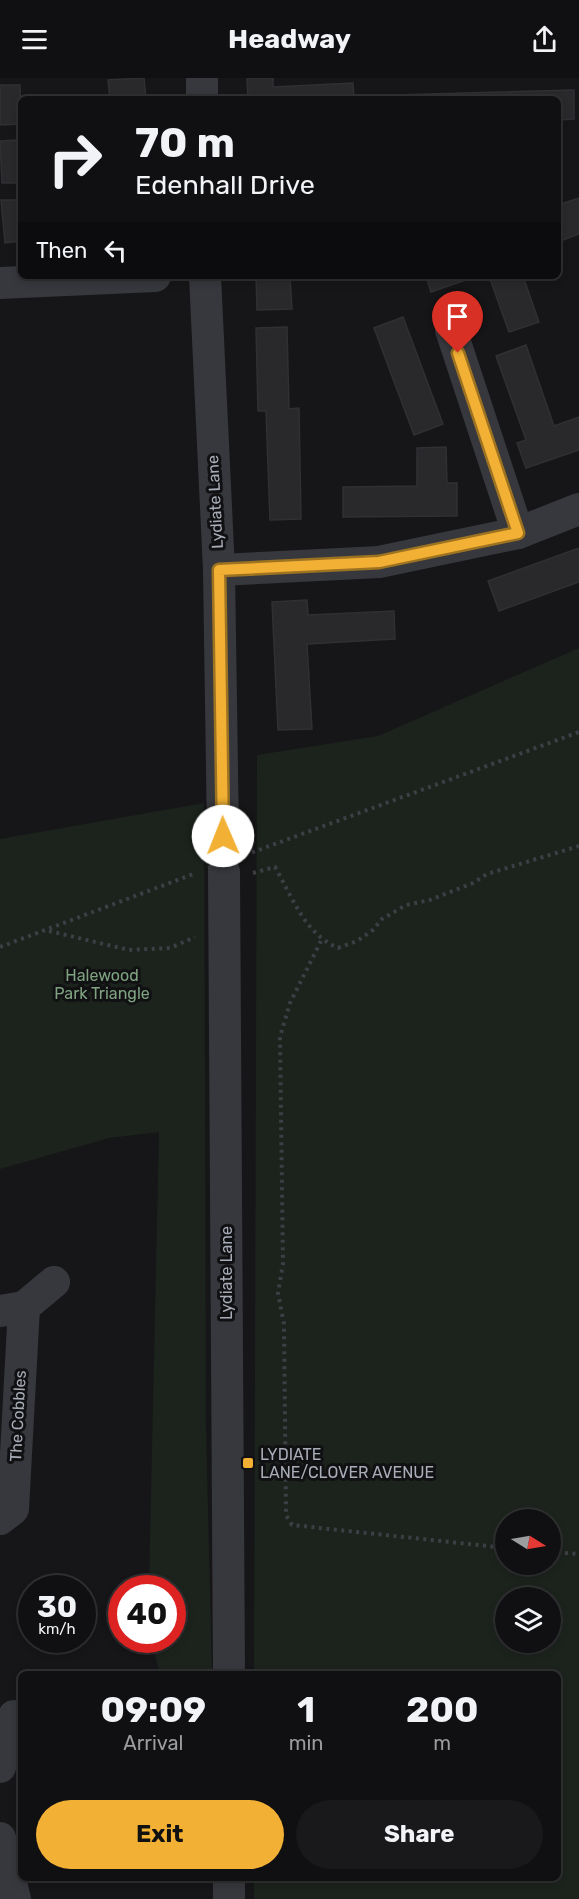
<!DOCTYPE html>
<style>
:root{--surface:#101012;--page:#19191b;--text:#f1f3f6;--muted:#9c9d9f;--line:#303032;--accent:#f2b134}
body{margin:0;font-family:Rubik,sans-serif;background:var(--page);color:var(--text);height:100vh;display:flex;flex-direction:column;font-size:22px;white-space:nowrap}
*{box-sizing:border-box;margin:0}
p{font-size:20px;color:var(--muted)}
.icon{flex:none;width:33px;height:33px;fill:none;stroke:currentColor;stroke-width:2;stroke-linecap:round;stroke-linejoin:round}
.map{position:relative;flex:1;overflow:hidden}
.panel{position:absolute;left:18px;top:1593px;width:543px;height:210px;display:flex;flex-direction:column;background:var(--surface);border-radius:9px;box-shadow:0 3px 9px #0003,0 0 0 2px var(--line)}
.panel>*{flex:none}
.top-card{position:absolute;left:18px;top:18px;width:543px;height:183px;border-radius:9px;box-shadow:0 3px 9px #0003,0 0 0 2px var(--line);background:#101012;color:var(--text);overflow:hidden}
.needle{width:39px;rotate:101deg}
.tools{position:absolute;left:495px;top:1431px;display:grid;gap:12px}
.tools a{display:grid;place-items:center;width:66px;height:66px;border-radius:50%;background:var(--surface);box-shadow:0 3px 9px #0003,0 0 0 2px var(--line);font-size:30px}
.speed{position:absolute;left:18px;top:1497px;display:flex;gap:12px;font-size:30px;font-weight:700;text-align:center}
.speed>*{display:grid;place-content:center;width:78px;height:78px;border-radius:50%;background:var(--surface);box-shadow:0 3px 9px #0003,0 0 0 2px var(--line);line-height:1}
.speed small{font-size:15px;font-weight:400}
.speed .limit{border:9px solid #d22;background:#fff;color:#111}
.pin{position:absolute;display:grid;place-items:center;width:51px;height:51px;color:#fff;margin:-62px -26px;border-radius:50% 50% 50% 0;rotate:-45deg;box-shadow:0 0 6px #0007}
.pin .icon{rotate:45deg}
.me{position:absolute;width:66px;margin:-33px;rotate:359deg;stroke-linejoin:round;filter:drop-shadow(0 0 4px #0008)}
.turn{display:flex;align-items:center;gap:21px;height:126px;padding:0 18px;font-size:27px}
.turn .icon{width:78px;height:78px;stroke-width:2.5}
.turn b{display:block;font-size:42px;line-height:51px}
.then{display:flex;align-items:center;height:57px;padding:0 18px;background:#0003;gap:12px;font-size:22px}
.eta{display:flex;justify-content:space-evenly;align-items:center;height:102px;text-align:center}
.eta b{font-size:36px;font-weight:700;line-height:42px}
.action{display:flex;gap:12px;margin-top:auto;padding:12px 18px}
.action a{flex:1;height:69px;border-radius:36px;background:var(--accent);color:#111;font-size:24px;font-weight:700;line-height:69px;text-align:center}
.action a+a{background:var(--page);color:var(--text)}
header{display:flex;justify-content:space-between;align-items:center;height:78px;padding:0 18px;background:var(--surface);font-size:27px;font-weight:700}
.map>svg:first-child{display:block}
.green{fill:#1c231d;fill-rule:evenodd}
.building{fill:#29292c;stroke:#303034;stroke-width:1.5}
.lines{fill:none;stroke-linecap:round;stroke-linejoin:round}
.path{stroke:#3d3f44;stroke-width:4;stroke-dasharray:3 4.5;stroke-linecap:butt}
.minor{stroke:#37383d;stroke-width:32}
.path-bridge{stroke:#3d3f44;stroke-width:4;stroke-dasharray:3 4.5;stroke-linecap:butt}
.route-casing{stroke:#9d7322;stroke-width:15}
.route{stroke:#f2b134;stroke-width:10}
.poi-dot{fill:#f2b134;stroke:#111113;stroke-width:2}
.labels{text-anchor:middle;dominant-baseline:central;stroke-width:6;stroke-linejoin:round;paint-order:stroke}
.street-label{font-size:16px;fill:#a8adb8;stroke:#111113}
.park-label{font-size:16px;fill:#7fa381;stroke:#111113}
.poi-label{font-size:16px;fill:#a8adb8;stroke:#111113;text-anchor:start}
</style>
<header><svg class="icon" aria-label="menu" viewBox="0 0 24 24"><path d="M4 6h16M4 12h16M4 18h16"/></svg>Headway<svg class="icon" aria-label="share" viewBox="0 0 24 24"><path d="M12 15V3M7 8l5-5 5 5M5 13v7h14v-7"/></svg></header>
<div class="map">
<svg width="579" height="1821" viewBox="0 0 579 1821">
<rect width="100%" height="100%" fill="#161618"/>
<!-- green -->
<g class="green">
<path d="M 579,570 L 579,1821 L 254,1821 L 254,1800 L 558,1800 L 558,1596 L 254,1596 L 257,677 L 378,658 ZM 506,1442 L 550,1442 L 550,1486 L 506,1486 ZM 506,1520 L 550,1520 L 550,1564 L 506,1564 Z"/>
<path d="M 204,725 L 206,1351 L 212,1596 L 160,1596 L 151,1562 L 172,1562 L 172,1510 L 149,1510 L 159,1054 L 109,1060 L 0,1091 L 0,761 Z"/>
</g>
<!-- building -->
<g class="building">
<path d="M 144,0 L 146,21 L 110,21 L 108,2 Z"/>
<path d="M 247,0 L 273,0 L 273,9 L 353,5 L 354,21 L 248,21 Z"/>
<path d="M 0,7 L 20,7 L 21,46 L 0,47 Z"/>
<path d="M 574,12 L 574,41 L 558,42 L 558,21 L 394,21 L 394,17 Z"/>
<path d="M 17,62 L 19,105 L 2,105 L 0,63 Z"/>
<path d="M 579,120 L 579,156 L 558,164 L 558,127 Z"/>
<path d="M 1,122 L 20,122 L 21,163 L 5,165 Z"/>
<path d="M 256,198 L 290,198 L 292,231 L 257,232 Z"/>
<path d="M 426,198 L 477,198 L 431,214 Z"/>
<path d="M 489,198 L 523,198 L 539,244 L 509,254 Z"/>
<path d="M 403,239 L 443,346 L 414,357 L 374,250 Z"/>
<path d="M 287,249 L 289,331 L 299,330 L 301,441 L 270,442 L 266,333 L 258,333 L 256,250 Z"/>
<path d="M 526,267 L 554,348 L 579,339 L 579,372 L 526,390 L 517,365 L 526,362 L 496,278 Z"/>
<path d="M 446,369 L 447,405 L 457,405 L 457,438 L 343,439 L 343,409 L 417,408 L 417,370 Z"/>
<path d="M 579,470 L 579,504 L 499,533 L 488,503 Z"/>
<path d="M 307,522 L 308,537 L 394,533 L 395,561 L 307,566 L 312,651 L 278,652 L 272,524 Z"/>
</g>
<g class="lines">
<!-- path -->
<g class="path">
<path d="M 245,777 L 579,654"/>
<path d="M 253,795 L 275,789 C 293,820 304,855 338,870 L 357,863 L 373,852 L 382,841 L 406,827 L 430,822 L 473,805 L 487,796 L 579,768"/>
<path d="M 49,853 L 129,872 L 170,870 L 195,859"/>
<path d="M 321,863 L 290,925 L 280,959 L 283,1186 L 278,1215 L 284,1246 L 286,1437 L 292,1447 L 506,1470"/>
<path d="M 0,869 L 196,795"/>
<path d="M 550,1474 L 579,1476"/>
</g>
<!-- minor -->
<g class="minor">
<path d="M 202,0 L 202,21"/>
<path d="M 205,198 L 219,492 L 223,758"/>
<path d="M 0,205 L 155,198"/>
<path d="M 451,252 L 518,455"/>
<path d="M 219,492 L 379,484 L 518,455 L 579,431"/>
<path d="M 224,794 L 229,1596"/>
<path d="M 0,1233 L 24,1229 L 54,1204"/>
<path d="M 0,1441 L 13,1431 L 24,1229"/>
<path d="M 0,1689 L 14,1638"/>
<path d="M 0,1760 L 15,1821"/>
<path d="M 229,1821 L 229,1800"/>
</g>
<!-- path-bridge -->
<path class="path-bridge" d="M 208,790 L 241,779"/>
</g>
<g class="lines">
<!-- route casing -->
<g class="route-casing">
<path id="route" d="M 223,758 L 219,492 L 379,484 L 518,455 L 458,275"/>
</g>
<!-- route -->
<use href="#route" class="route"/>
</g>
<!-- markers -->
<rect class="poi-dot" x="242" y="1379" width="12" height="12" rx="3"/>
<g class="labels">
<!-- street labels -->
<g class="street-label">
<text transform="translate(215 424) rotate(-93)">Lydiate Lane</text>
<text transform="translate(226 1195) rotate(-90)">Lydiate Lane</text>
<text transform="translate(18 1338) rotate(-87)">The Cobbles</text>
</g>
<!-- park labels -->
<g class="park-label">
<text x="102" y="897">Halewood<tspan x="102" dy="18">Park Triangle</tspan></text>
</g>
<!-- poi labels -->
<g class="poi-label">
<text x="260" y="1376">LYDIATE<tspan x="260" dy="18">LANE/CLOVER AVENUE</tspan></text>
</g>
</g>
</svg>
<div class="tools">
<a><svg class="needle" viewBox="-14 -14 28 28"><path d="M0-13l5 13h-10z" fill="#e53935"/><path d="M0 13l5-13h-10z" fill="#9c9d9f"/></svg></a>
<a><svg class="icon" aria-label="layers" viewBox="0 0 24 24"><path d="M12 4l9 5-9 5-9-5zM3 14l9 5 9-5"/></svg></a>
</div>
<div class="speed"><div>30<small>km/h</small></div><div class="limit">40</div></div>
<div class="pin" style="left:458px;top:275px;background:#d93025"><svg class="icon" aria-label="arrive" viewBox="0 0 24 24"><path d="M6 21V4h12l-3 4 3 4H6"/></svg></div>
<svg class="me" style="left:223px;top:758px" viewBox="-20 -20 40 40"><circle r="19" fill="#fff"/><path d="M0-13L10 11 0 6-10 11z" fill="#f2b134"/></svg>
<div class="top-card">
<div class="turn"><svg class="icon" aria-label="right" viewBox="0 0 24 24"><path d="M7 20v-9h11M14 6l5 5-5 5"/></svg><div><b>70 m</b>Edenhall Drive</div></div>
<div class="then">Then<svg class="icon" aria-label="left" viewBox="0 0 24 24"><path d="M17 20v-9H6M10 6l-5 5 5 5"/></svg></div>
</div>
<section class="panel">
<div class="eta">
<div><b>09:09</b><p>Arrival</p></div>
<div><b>1</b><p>min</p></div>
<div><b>200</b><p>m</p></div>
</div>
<div class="action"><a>Exit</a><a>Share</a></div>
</section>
</div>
